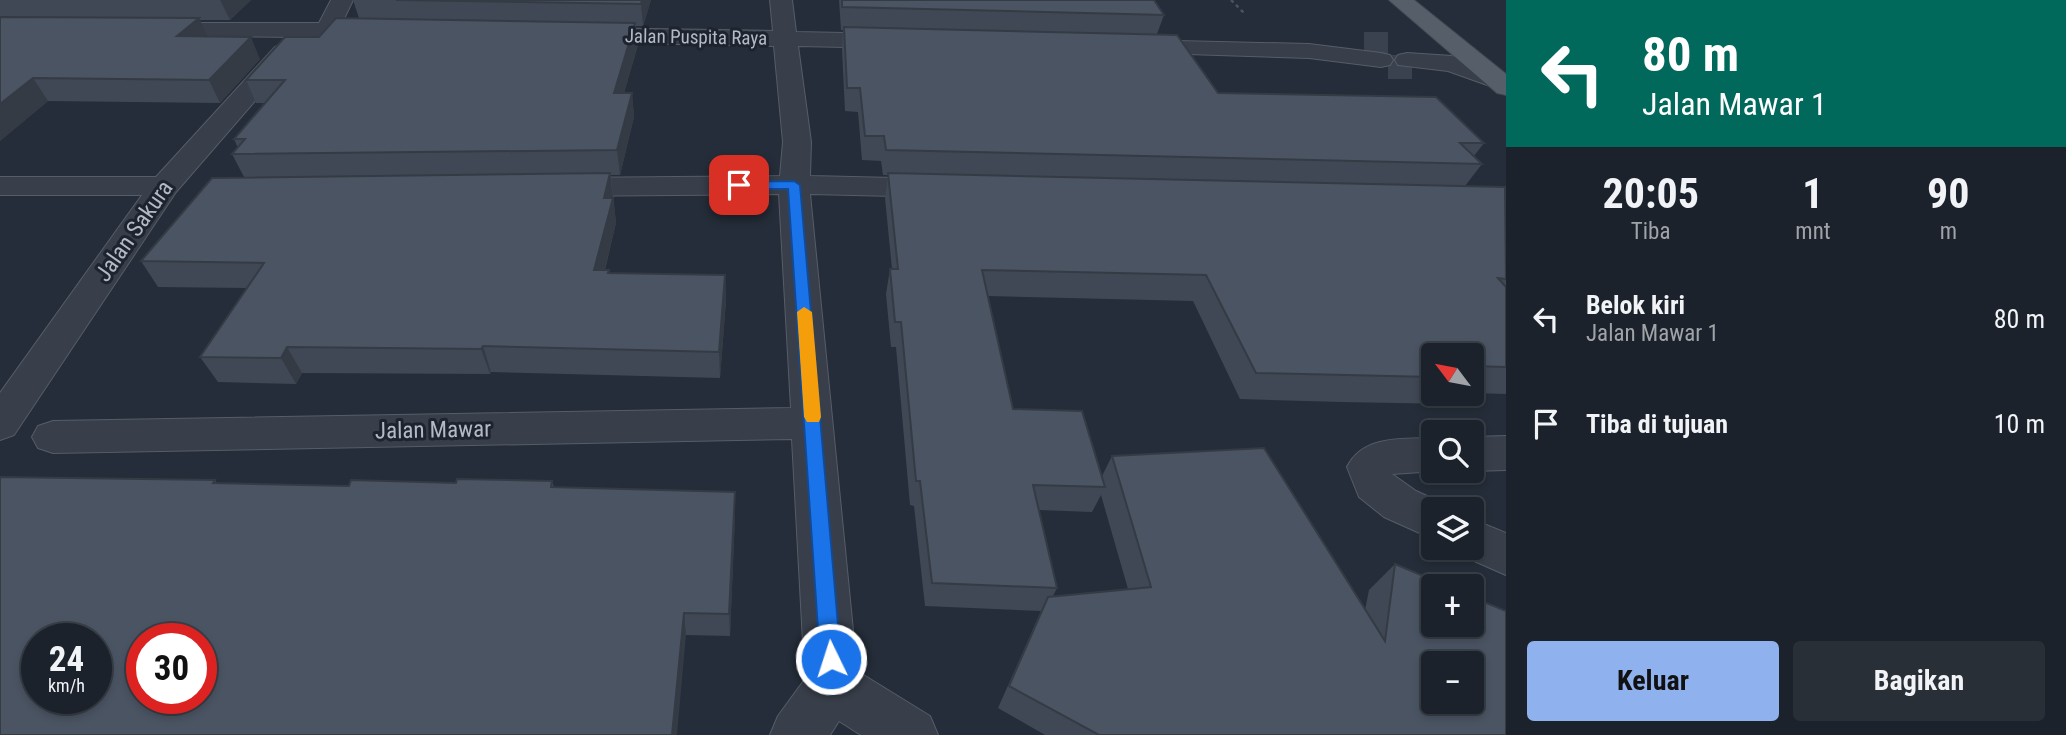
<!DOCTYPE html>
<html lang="id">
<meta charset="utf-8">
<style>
:root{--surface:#1b222b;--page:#282f37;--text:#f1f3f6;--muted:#a0a4a9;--line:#393f47;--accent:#8fb1ee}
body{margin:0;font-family:"Roboto Condensed",sans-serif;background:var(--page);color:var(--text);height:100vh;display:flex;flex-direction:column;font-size:26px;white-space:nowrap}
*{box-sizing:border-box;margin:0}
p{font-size:23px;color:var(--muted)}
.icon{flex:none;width:38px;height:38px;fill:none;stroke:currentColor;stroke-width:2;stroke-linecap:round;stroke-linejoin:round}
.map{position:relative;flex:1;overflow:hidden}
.sheet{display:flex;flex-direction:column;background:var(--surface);width:560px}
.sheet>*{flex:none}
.banner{background:#00695c;color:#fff;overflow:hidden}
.needle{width:46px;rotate:302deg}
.buttons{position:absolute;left:1421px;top:343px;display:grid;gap:14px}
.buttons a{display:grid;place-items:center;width:63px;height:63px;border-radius:7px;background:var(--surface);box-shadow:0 4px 10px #0003,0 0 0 2px var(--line);font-size:35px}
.speed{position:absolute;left:21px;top:623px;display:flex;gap:14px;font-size:35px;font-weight:700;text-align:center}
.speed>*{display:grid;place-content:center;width:91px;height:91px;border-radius:50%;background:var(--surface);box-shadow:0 4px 10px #0003,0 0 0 2px var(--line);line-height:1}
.speed small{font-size:18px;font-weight:400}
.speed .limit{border:10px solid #d22;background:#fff;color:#111}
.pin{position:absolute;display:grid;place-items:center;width:60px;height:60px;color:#fff;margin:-30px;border-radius:14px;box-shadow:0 4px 10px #0006}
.me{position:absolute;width:77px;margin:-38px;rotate:356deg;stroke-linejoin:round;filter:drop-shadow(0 0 5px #0008)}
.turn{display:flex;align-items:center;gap:24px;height:147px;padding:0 21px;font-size:32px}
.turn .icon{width:91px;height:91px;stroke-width:2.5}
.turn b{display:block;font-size:49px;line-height:60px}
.eta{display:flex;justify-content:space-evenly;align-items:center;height:119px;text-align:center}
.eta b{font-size:42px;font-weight:700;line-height:49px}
.primary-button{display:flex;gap:14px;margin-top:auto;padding:14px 21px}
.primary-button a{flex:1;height:80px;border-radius:7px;background:var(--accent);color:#111;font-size:28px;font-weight:700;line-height:80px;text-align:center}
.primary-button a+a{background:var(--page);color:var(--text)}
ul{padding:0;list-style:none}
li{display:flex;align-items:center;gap:21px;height:105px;padding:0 21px}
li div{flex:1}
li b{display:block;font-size:26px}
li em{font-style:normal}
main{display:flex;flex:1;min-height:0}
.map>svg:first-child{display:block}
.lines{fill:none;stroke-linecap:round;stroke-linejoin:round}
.street-tunnel{stroke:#39424e;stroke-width:24;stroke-dasharray:24 12;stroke-linecap:butt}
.street-casing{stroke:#565d68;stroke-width:2}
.primary-casing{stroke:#414853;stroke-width:2}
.path{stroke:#46565a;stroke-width:2.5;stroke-dasharray:3.5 3.5;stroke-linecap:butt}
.street{fill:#383f4a;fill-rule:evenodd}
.primary{fill:#565e6a;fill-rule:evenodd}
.wall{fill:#404855;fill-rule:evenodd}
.shaded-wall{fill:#343b45}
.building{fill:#4b5463;stroke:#343b45;stroke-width:2;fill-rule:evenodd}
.route{fill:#1a73e8;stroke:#114b97;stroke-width:2}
.slow{fill:#f59e0b}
.labels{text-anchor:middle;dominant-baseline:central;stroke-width:6;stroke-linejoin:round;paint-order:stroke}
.far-street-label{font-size:19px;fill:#b3bac5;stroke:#1d242f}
.street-label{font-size:23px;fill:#b3bac5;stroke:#1d242f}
</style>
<main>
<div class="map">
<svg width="1506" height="735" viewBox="0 0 1506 735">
<rect width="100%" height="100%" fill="#242d39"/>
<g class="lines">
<!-- street-tunnel -->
<g class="street-tunnel">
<path d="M 1364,44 L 1390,44"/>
<path d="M 1388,67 L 1414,67"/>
</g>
<!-- street casing -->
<g class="street-casing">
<g id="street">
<path d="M 331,0 L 353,0 L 342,23 L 387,26 L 391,31 L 387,36 L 331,37 L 293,57 L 176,192 L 14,435 L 0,440 L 0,393 L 142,195 L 0,195 L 0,177 L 156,177 L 275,47 L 295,37 L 152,35 L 144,33 L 140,28 L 144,23 L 319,23 Z"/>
<path d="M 770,0 L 792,0 L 796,32 L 893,34 L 901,36 L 905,41 L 901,46 L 893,48 L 798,46 L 811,142 L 810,176 L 937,179 L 948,182 L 952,188 L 948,194 L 937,197 L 810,194 L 857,671 L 930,716 L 938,735 L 861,735 L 839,721 L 830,735 L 770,735 L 778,716 L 805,679 L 792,439 L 53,453 L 38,448 L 32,437 L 38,426 L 53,421 L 791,408 L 779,194 L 560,196 L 549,193 L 545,187 L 549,181 L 560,178 L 780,176 L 783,142 L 774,46 L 586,42 L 578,40 L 574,35 L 578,30 L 586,28 L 773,31 Z"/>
<path d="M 1135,40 L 1309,44 L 1381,53 L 1390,55 L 1393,60 L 1390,65 L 1381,67 L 1309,58 L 1126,52 L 1123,47 L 1126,42 Z"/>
<path d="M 1407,53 L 1452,56 L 1506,75 L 1506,87 L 1490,86 L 1448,71 L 1398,65 L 1395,60 L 1398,55 Z"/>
<path d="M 1506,436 L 1506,470 L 1472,471 L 1472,437 Z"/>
<path d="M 1433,438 L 1433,471 L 1436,471 L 1392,474 L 1416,491 L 1449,506 L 1450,509 L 1433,509 L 1433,539 L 1384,517 L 1359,497 L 1347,467 C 1363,435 1402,439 1433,438 Z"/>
<path d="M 1472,519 L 1506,533 L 1506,575 L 1456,553 L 1453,548 L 1472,548 Z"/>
</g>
</g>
<!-- primary casing -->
<g class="primary-casing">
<path id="primary" d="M 1389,0 L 1414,0 L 1506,74 L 1506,95 L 1497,93 Z"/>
</g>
<!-- path -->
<path class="path" d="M 1231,0 L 1245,14"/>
<!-- street -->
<use href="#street" class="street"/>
<!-- primary -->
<use href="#primary" class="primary"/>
</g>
<!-- wall -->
<g class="wall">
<path d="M 0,0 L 251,0 L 230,20 L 200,20 L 208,37 L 260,59 L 220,103 L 48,101 L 0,141 Z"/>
<path d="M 353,0 L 651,0 L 643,26 L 636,26 L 638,45 L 624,93 L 632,93 L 634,117 L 620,175 L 611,175 L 616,223 L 605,270 L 609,270 L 610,273 L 725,275 L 726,301 L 720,378 L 491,372 L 490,374 L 302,373 L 296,384 L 218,382 L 200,357 L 247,288 L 158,287 L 141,261 L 244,177 L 232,154 L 238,148 L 234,139 L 265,103 L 256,103 L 246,80 L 319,37 L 359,18 Z"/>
<path d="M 839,0 L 1154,0 L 1164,15 L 1157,34 L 1218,93 L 1484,143 L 1474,156 L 1482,164 L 1465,186 L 1506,188 L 1506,394 L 1472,393 L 1472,355 L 1433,355 L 1433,394 L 1462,394 L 1453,404 L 1342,402 L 1240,399 L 1193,301 L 987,296 L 1013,409 L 1102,476 L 1112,456 L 1365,610 L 1369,590 L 1395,564 L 1506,735 L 1045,735 L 998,708 L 1041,611 L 925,606 L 914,506 L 910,505 L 896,347 L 891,347 L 886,294 L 890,269 L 892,269 L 885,198 L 888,175 L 883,175 L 881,161 L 862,160 L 858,112 L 845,111 L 842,50 L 843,30 L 841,30 ZM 1101,495 L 1128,589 L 1053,596 L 1057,588 L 1039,510 L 1092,512 Z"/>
<path d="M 215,480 L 217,483 L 349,486 L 552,481 L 554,487 L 735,516 L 730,636 L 686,635 L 0,735 Z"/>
</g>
<!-- shaded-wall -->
<g class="shaded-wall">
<path d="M 220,0 L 251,0 L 230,20 Z"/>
<path d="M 642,0 L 651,0 L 643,26 L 641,4 Z"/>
<path d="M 199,18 L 209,39 L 177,36 Z"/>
<path d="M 635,23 L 638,45 L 617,117 L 614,93 Z"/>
<path d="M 251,37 L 260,59 L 220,103 L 209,80 Z"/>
<path d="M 33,78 L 48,101 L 0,141 L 0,104 Z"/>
<path d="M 632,93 L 634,117 L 620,175 L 617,150 Z"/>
<path d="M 610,173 L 616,223 L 598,296 L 594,270 L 604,198 Z"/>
<path d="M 725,275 L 726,301 L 720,378 L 719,352 Z"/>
<path d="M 483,346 L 491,372 L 490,374 L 481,349 Z"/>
<path d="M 287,347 L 302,373 L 296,384 L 281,358 Z"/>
<path d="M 735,492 L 735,516 L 730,636 L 729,614 Z"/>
<path d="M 684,613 L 686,635 L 677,735 L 672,735 Z"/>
</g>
<!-- building -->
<g class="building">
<path d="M 396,0 L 642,0 L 641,4 Z"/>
<path d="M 842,0 L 1154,0 L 1164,15 L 842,7 Z"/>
<path d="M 0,17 L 199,18 L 177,36 L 251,37 L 209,80 L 33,78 L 0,104 Z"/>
<path d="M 336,18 L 635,23 L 614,93 L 632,93 L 617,150 L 232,154 L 245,139 L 234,139 L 285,80 L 246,80 L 285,37 L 319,37 Z"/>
<path d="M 844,27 L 1177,35 L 1218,93 L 1436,97 L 1484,143 L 1460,143 L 1482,164 L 886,150 L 884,136 L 865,136 L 860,88 L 847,88 Z"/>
<path d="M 610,173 L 604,198 L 613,198 L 594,270 L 609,270 L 608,273 L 725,275 L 719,352 L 483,346 L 481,349 L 287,347 L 281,358 L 200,357 L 264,263 L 141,261 L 212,178 Z"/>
<path d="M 888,173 L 1505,187 L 1506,279 L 1498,278 L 1506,287 L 1506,367 L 1472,366 L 1472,355 L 1433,355 L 1433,377 L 1256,373 L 1206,275 L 982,270 L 1013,409 L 1082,411 L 1105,487 L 1033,485 L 1057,588 L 932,583 L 920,481 L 916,481 L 901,322 L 895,322 L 890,269 L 898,269 Z"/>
<path d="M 1264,448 L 1385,641 L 1395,564 L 1447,586 L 1433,586 L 1433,625 L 1472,625 L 1472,597 L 1506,611 L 1506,735 L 1099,735 L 1009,686 L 1048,597 L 1151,587 L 1112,456 ZM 1433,663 L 1472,663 L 1472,702 L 1433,702 Z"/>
<path d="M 0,477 L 215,480 L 213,483 L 349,486 L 351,480 L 456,483 L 457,479 L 552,481 L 551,487 L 735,492 L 729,614 L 684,613 L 672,735 L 0,735 ZM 37,639 L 96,639 L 96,698 L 37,698 ZM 142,639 L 201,639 L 201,698 L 142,698 Z"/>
</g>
<!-- route -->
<path class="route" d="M 794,181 L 800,185 L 841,659 L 838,666 L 831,669 L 823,666 L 820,659 L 788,189 L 739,189 L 732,185 L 739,182 Z"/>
<!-- slow -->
<path class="slow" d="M 804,307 L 812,312 L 821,417 L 819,422 L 807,422 L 804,417 L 797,312 Z"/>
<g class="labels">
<!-- far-street labels -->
<g class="far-street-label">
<text transform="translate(696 37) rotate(1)">Jalan Puspita Raya</text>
</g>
<!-- street labels -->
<g class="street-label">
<text transform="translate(134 231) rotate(-55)">Jalan Sakura</text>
<text transform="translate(433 430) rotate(-1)">Jalan Mawar</text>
</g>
</g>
</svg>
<div class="buttons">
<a><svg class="needle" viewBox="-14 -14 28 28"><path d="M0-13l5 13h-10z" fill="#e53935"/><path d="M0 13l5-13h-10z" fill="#a0a4a9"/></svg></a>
<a><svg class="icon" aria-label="search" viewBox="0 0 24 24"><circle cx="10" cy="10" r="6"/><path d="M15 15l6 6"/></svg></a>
<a><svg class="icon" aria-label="layers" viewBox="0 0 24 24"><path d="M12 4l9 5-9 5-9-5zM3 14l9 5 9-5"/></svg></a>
<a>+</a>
<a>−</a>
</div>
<div class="speed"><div>24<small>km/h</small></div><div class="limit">30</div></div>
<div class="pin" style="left:739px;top:185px;background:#d93025"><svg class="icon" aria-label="arrive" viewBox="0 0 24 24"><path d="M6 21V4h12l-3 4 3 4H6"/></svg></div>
<svg class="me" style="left:831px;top:659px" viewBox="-20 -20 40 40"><circle r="17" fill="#1a73e8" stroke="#fff" stroke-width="3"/><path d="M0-11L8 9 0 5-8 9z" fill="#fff"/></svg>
</div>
<section class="sheet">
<div class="banner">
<div class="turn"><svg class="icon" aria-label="left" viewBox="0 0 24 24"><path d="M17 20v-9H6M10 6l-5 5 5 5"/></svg><div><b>80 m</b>Jalan Mawar 1</div></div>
</div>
<div class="eta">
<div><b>20:05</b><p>Tiba</p></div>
<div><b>1</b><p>mnt</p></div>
<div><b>90</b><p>m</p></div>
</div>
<ul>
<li><svg class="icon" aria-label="left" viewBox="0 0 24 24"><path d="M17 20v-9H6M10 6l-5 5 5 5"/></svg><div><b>Belok kiri</b><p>Jalan Mawar 1</p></div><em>80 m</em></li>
<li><svg class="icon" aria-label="arrive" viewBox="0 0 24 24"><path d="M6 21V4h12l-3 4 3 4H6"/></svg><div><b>Tiba di tujuan</b></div><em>10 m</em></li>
</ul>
<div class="primary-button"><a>Keluar</a><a>Bagikan</a></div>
</section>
</main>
